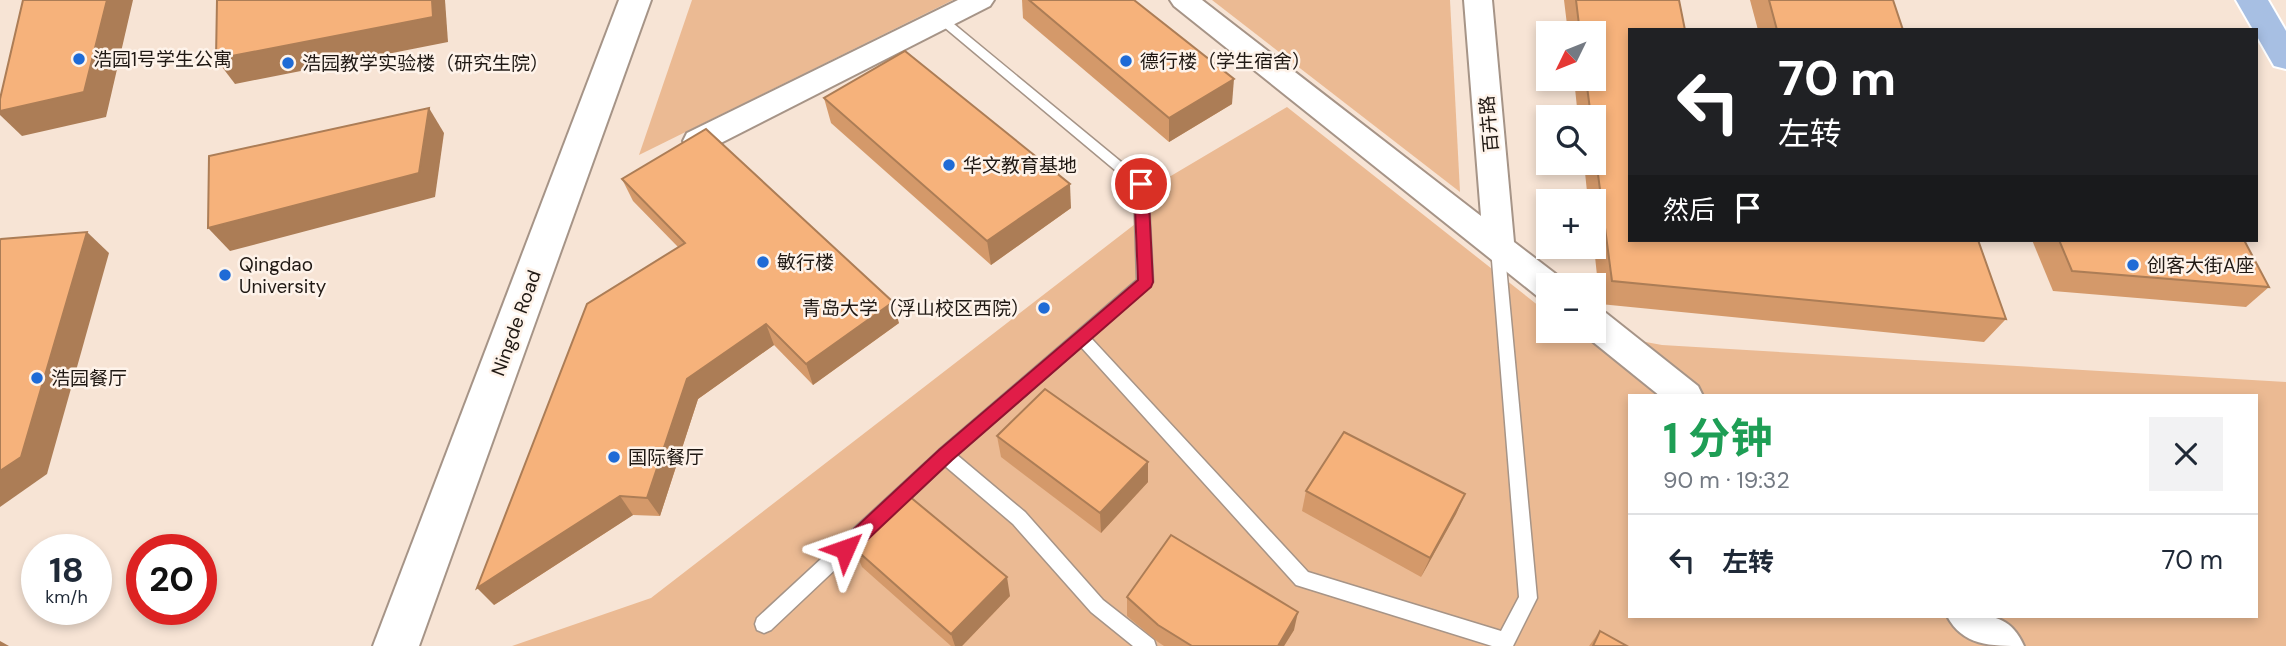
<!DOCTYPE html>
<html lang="zh">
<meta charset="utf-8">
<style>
:root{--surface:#fff;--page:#f2f2f3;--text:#1f2937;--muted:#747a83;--line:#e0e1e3}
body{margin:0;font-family:"DM Sans","Noto Sans SC",sans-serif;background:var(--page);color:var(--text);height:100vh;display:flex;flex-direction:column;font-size:26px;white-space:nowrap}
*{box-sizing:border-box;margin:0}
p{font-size:23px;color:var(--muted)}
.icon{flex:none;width:38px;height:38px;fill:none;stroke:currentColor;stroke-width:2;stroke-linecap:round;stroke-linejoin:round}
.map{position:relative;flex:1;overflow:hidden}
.drawer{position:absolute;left:1628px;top:394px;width:630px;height:224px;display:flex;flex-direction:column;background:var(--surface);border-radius:0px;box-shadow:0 4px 10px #0003}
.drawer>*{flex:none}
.banner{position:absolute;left:1628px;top:28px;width:630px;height:214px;border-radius:0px;box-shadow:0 4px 10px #0003;background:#202124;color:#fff;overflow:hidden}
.needle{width:46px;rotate:227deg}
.buttons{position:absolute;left:1536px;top:21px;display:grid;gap:14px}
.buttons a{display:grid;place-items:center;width:70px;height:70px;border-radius:0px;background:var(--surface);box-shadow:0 4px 10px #0003;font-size:35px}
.speed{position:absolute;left:21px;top:534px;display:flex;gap:14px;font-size:35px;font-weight:700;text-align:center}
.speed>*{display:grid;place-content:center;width:91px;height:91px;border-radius:50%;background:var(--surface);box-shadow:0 4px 10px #0003;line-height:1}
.speed small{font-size:18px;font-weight:400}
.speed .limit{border:10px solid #d22;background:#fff;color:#111}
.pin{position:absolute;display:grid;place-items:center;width:60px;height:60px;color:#fff;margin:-30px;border:4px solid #fff;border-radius:50%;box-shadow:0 2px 7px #0007}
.me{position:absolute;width:77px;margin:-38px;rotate:47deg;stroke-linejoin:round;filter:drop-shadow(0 0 5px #0008)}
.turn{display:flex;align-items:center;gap:24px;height:147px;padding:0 35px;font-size:32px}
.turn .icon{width:91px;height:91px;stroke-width:2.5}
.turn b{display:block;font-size:49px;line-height:60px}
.then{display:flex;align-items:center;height:66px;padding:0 35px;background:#0003;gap:14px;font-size:26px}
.round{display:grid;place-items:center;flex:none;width:74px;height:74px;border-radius:0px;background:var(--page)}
.summary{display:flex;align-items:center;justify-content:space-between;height:119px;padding:0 35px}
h1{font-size:42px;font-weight:700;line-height:52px;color:#1e9e55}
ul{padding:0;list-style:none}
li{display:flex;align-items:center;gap:21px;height:91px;padding:0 35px;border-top:2px solid var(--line)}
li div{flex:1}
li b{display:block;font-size:26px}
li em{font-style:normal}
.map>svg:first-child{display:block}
.green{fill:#ebba93;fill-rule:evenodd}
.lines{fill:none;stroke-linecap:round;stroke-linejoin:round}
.lane-casing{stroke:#a69487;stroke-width:3}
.street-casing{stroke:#a69487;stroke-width:4}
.secondary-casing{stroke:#a69487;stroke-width:4}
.primary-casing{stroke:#fff;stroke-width:4}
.lane{fill:#fff;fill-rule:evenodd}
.street{fill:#fff;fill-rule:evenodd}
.secondary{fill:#fff;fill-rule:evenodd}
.primary{fill:#a7bfe3;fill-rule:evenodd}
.wall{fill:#d4996a}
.shaded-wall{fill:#ac7d56}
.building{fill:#f6b27b;stroke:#ac7d56;stroke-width:2}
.route{fill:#e11d48;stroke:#92132f;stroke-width:2}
.poi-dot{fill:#1f6bd6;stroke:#fef3ea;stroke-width:2.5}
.labels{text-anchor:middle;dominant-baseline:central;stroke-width:5;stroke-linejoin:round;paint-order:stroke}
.poi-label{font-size:19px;fill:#201914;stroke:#fef3ea;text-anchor:start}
.street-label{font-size:19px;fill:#201914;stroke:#fef3ea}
</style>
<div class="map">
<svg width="2286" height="646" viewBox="0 0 2286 646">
<rect width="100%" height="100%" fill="#f7e4d5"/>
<!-- green -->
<g class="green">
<path d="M 692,0 L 953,0 L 639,155 Z"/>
<path d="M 1212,0 L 1450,0 L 1460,192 Z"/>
<path d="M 1287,107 L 1549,314 L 1549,331 L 1586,331 L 1662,345 L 2286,382 L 2286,646 L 512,646 L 651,598 L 1161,204 L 1159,183 ZM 1629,396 L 2256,396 L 2256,616 L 1629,616 Z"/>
</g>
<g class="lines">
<!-- lane casing -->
<g class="lane-casing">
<path id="lane" d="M 943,15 L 1148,184 L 1153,282 L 1091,338 L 1308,572 L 1501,631 L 1519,597 L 1491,248 L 1494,244 L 1504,244 L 1537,598 L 1513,646 L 1492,646 L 1296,585 L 1081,347 L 957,455 L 1025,512 L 1103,600 L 1154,640 L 1156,646 L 1133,646 L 1091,612 L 1013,524 L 945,466 L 771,630 L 764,633 L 757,630 L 755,624 L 757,618 L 939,450 L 1137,280 L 1134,186 L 938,22 L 938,16 Z"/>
</g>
<!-- street casing -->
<g class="street-casing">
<g id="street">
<path d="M 958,0 L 994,0 L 990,6 L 709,149 L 698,152 L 687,149 L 683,141 L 687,133 Z"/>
<path d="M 1170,0 L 1202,0 L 1481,216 L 1464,0 L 1492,0 L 1514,242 L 1561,278 L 1564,285 L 1549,285 L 1549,300 L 1537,296 L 1174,6 Z"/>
<path d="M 1594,310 L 1606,313 L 1698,386 L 1703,396 L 1660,396 L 1582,333 L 1594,331 Z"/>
<path d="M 1947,616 C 1981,616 2008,609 2024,646 C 1990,646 1963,646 1947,616 Z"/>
</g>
</g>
<!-- secondary casing -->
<g class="secondary-casing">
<path id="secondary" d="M 619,0 L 651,0 L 419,646 L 373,646 Z"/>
</g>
<!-- primary casing -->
<g class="primary-casing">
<path id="primary" d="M 2236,0 L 2268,0 L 2286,31 L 2286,69 L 2274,66 Z"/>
</g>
<!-- lane -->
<use href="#lane" class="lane"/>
<!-- street -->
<use href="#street" class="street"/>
<!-- secondary -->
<use href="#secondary" class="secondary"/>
<!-- primary -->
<use href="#primary" class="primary"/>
</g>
<!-- wall -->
<g class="wall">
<path d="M 1022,0 L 1134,0 L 1232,104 L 1169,142 L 1023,18 Z"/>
<path d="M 1564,0 L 1679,0 L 1629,240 L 2006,319 L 1984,342 L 1600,304 L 1594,247 L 1594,201 L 1588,201 L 1584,163 L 1594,163 L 1594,117 L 1578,117 L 1574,79 L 1594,79 L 1594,33 L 1568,33 Z"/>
<path d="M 1750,0 L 1893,0 L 1903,30 L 1758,30 Z"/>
<path d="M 824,98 L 1071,208 L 991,265 L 831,123 Z"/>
<path d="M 622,179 L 899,323 L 813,385 L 774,345 L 698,399 L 660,516 L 633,515 L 494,605 L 678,247 L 633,201 Z"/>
<path d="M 2032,240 L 2244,240 L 2269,287 L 2246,307 L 2053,291 Z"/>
<path d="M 997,436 L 1148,482 L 1101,533 L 1001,457 Z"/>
<path d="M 1306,491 L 1465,494 L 1456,514 L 1421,577 L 1302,511 Z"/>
<path d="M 854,548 L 1010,596 L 962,646 L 951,646 L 862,567 Z"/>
<path d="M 1127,597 L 1294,630 L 1284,646 L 1164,646 L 1158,642 L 1127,616 Z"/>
<path d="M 1600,631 L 1627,646 L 1589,646 Z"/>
</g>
<!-- shaded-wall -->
<g class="shaded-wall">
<path d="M 107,0 L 133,0 L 106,117 L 22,136 L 0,115 L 0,111 Z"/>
<path d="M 432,0 L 445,0 L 448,42 L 235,84 L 216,59 Z"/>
<path d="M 1234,79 L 1232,104 L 1169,142 L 1169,118 Z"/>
<path d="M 429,108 L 444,133 L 435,197 L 230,251 L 208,228 Z"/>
<path d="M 1070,184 L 1071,208 L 991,265 L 987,241 Z"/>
<path d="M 87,232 L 109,253 L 47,474 L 0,507 L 0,471 Z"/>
<path d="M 893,302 L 899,323 L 813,385 L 806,364 Z"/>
<path d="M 766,324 L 774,345 L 698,399 L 660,516 L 647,498 L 687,379 Z"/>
<path d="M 1148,462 L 1148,482 L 1101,533 L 1100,513 Z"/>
<path d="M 1465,494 L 1456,514 L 1421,577 L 1430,558 Z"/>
<path d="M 620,496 L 633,515 L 494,605 L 477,588 Z"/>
<path d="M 1007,577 L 1010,596 L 962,646 L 955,646 L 951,634 Z"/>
<path d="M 1298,612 L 1294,630 L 1284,646 L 1278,646 Z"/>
<path d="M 0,641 L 9,646 L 0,646 Z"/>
</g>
<!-- building -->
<g class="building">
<path d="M 23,0 L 107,0 L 84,92 L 0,111 L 0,99 Z"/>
<path d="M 217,0 L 432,0 L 433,17 L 216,59 Z"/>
<path d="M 1029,0 L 1134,0 L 1234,79 L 1169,118 Z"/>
<path d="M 1576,0 L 1679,0 L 1685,30 L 1629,30 L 1629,240 L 1978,240 L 2006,319 L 1612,281 L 1594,144 L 1594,117 L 1591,117 L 1586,79 L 1594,79 L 1594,33 L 1580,33 Z"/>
<path d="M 1769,0 L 1893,0 L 1903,30 L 1777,30 Z"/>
<path d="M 905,51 L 1070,184 L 987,241 L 824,98 Z"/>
<path d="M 429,108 L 419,173 L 208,228 L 209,156 Z"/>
<path d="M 706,129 L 893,302 L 806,364 L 766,324 L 687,379 L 647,498 L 620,496 L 477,588 L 587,304 L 685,243 L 622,179 Z"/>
<path d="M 87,232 L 21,457 L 0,471 L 0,240 L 1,239 Z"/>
<path d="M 2059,240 L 2244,240 L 2269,287 L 2072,271 Z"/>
<path d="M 1045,389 L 1148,462 L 1100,513 L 997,436 Z"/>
<path d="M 1344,432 L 1465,494 L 1430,558 L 1306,491 Z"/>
<path d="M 909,496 L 1007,577 L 951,634 L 854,548 Z"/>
<path d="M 1171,535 L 1298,612 L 1278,646 L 1192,646 L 1158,625 L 1127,597 Z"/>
<path d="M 1600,631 L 1627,646 L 1593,646 Z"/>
</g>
<!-- route -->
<path class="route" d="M 1141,178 L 1148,184 L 1153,282 L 1151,287 L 952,460 L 851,555 L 845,557 L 839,555 L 836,549 L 839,543 L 939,450 L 1138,280 L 1134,184 Z"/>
<!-- markers -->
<g class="poi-dot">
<circle cx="79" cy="59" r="7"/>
<circle cx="1126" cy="61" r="7"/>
<circle cx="288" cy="63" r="7"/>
<circle cx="949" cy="165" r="7"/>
<circle cx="763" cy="262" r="7"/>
<circle cx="2133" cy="265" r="7"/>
<circle cx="225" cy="275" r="7"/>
<circle cx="1044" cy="308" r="7"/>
<circle cx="37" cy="378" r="7"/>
<circle cx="614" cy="457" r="7"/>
</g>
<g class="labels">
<!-- poi labels -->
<g class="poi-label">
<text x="93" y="59">浩园1号学生公寓</text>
<text x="1140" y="61">德行楼（学生宿舍）</text>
<text x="302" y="63">浩园教学实验楼（研究生院）</text>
<text x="963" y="165">华文教育基地</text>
<text x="777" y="262">敏行楼</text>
<text x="239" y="264">Qingdao<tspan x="239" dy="22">University</tspan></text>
<text x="2147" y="265">创客大街A座</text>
<text x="1030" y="308" text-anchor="end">青岛大学（浮山校区西院）</text>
<text x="51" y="378">浩园餐厅</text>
<text x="628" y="457">国际餐厅</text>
</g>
<!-- street labels -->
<g class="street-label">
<text transform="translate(1489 124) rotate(-95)">百卉路</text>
<text transform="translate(516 323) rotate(-70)">Ningde Road</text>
</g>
</g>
</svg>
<div class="buttons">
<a><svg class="needle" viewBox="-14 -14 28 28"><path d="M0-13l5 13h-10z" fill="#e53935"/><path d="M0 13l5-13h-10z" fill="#747a83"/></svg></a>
<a><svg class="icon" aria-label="search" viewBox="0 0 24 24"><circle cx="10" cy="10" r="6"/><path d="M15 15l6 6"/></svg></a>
<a>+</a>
<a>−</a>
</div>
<div class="speed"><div>18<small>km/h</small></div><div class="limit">20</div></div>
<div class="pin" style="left:1141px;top:184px;background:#d93025"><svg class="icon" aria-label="arrive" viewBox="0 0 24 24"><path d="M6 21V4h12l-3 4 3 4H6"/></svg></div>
<svg class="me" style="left:845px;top:549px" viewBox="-20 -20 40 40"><path d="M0-17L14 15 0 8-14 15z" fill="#e11d48" stroke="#fff" stroke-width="4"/></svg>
<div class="banner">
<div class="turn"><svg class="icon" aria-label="left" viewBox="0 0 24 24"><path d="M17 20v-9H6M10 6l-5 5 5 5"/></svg><div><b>70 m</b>左转</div></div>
<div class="then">然后<svg class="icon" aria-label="arrive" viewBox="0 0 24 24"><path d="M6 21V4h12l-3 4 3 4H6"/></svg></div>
</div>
<section class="drawer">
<div class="summary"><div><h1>1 分钟</h1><p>90 m · 19:32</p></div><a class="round"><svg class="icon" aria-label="close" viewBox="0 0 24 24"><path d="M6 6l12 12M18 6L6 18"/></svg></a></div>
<ul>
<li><svg class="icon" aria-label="left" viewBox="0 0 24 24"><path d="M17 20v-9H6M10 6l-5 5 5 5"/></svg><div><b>左转</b></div><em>70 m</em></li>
</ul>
</section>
</div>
